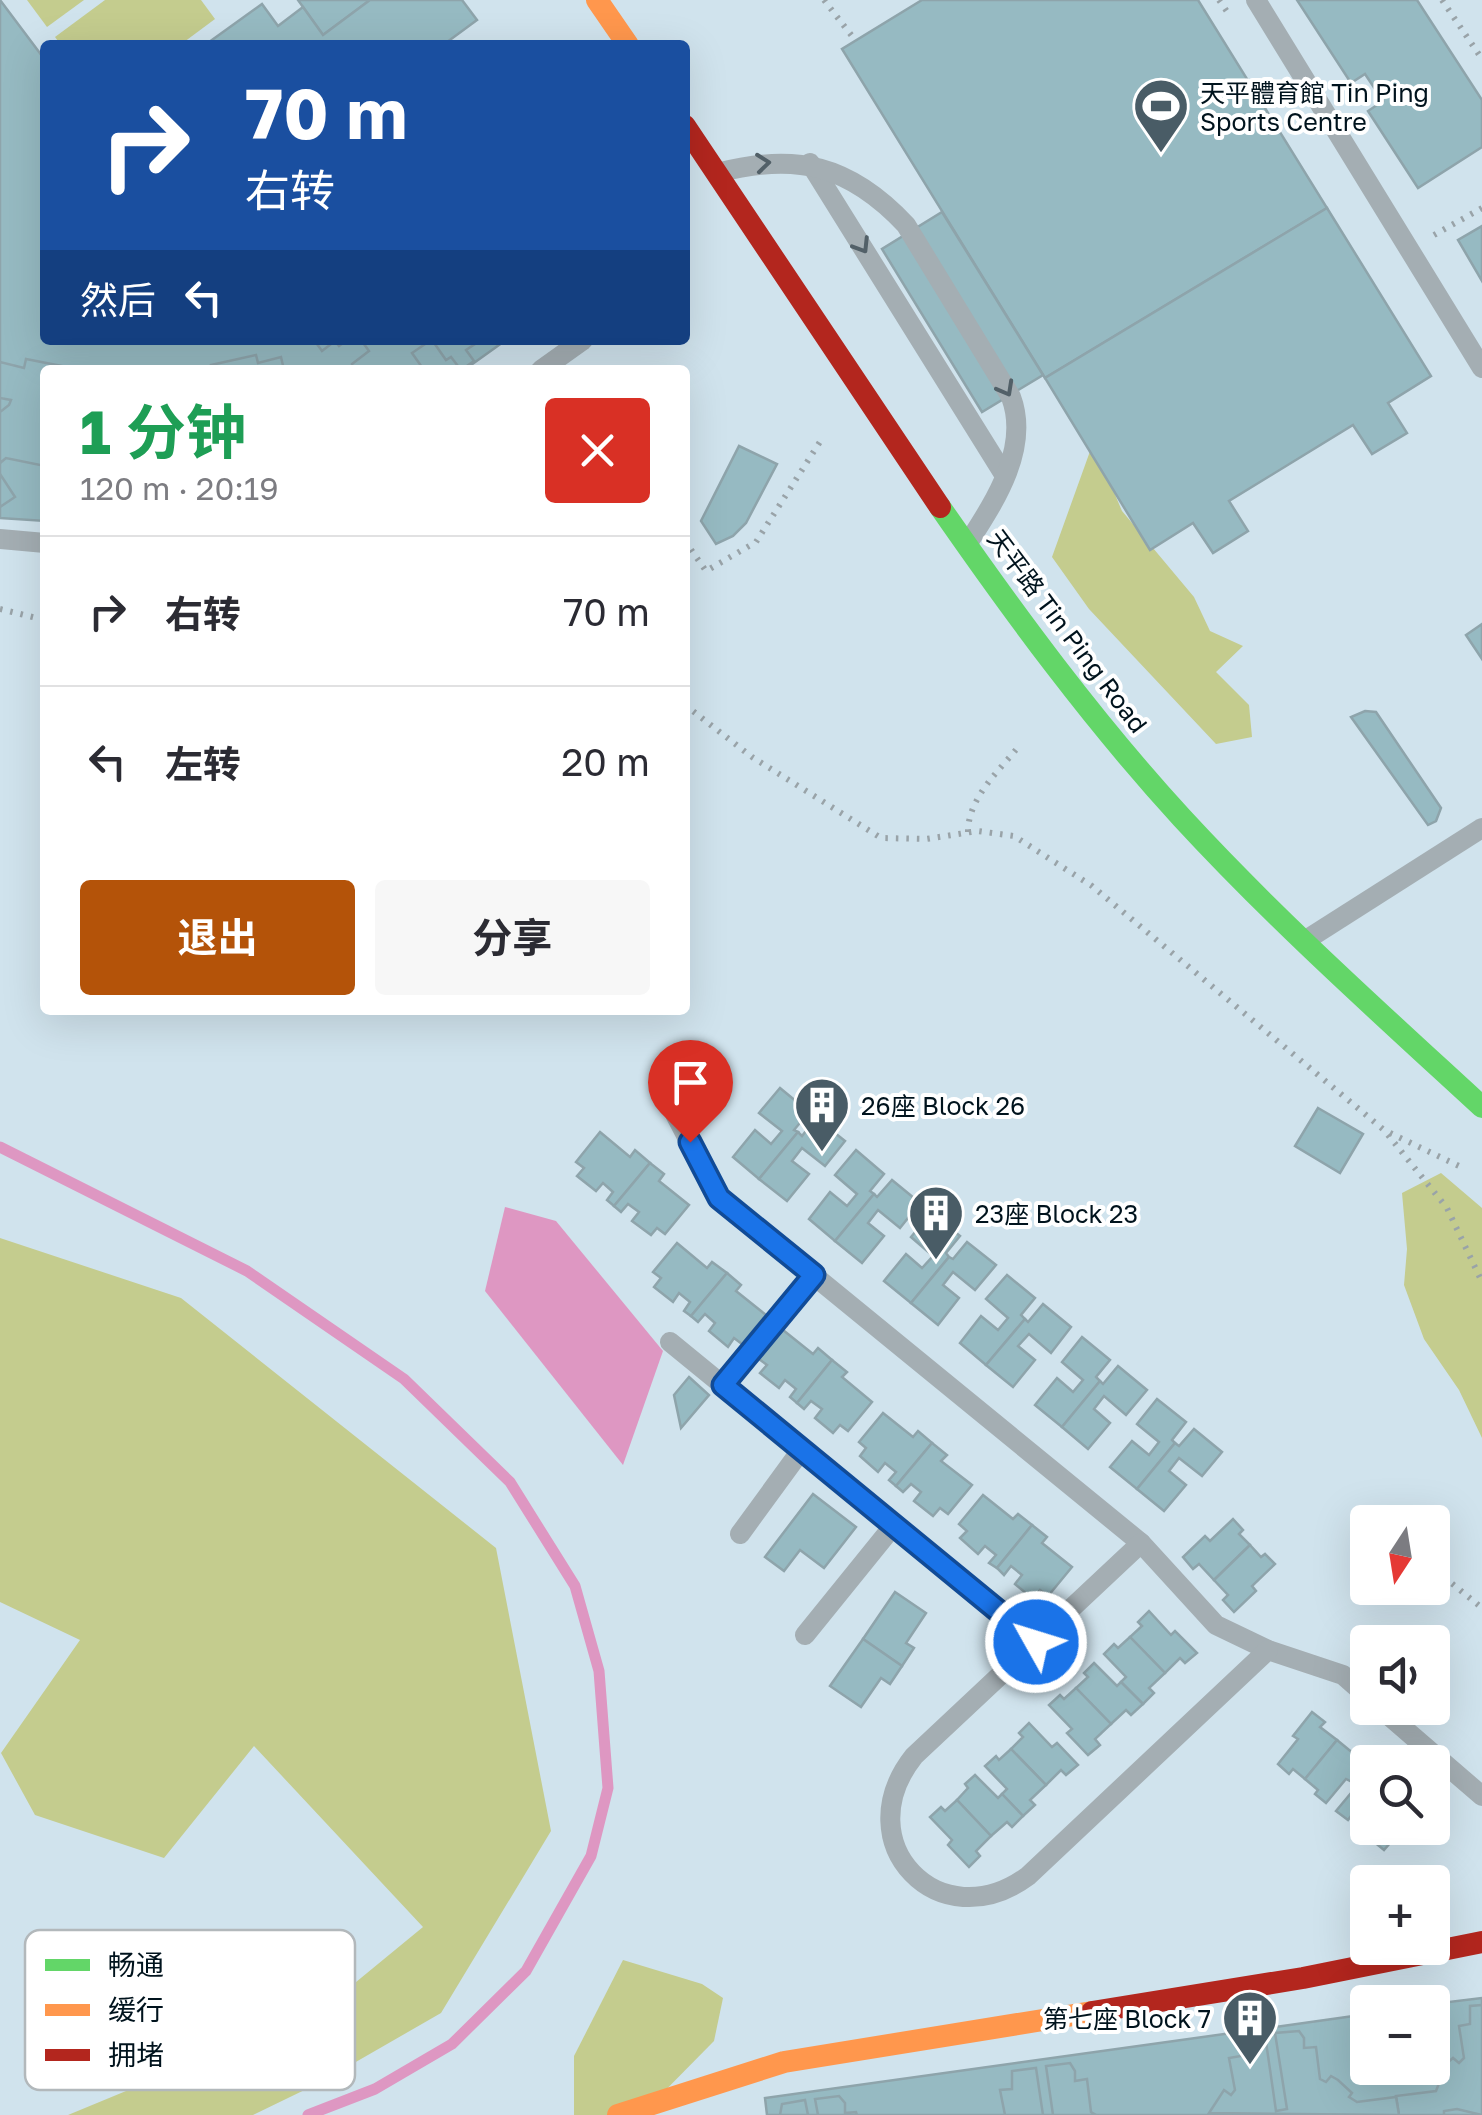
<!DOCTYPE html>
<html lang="zh">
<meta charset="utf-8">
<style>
:root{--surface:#fff;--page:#f7f7f7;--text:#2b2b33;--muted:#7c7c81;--line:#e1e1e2;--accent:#b45309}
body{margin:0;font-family:"Golos Text","Noto Sans SC",sans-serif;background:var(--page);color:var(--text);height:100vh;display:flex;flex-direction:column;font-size:38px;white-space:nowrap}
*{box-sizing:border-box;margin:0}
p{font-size:32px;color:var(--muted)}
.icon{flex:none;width:55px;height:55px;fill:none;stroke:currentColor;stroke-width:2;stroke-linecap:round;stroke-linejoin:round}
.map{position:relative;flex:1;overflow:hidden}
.side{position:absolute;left:40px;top:365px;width:650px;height:650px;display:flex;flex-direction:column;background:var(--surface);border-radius:10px;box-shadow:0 10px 40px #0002}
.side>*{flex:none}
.guide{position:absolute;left:40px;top:40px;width:650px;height:305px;border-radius:10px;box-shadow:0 10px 40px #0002;background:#1a4fa0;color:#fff;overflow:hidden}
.needle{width:65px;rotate:192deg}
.buttons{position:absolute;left:1350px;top:1505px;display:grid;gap:20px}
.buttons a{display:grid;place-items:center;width:100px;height:100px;border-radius:10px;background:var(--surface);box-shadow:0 10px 40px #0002;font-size:50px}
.pin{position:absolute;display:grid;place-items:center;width:85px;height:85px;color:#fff;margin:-102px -42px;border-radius:50% 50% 50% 0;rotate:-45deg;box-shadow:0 0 10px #0007}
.pin .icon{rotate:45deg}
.me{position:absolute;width:110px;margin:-55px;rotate:309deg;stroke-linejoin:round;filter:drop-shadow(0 0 8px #0008)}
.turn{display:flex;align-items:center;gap:35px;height:210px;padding:0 40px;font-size:45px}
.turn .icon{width:130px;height:130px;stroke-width:2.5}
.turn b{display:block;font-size:70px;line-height:85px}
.then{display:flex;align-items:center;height:95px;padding:0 40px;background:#0003;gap:20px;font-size:38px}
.round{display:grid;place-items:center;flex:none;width:105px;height:105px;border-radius:10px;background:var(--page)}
.summary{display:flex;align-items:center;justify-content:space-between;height:170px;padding:0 40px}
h1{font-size:60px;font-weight:700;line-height:75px;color:#1e9e55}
.primary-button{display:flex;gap:20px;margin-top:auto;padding:20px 40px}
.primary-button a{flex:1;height:115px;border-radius:10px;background:var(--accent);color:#fff;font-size:40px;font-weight:700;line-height:115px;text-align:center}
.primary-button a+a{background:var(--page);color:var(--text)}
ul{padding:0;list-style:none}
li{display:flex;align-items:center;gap:30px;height:150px;padding:0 40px;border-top:2px solid var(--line)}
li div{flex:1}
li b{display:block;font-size:38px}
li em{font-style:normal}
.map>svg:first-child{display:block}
.green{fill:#c4cc8e}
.water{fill:#de97c2}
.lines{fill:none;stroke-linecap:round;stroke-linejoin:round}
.stream{stroke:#de97c2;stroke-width:11}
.building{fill:#96bac2;stroke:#8ea4ab;stroke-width:2.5}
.path{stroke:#99a3a8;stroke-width:6;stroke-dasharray:2.5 8;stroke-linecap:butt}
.lane{stroke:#a4aeb3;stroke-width:20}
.fast{stroke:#63d668;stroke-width:22}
.slow{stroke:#ff974d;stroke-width:22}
.jam{stroke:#b3261e;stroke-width:22}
.oneway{stroke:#526068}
.route-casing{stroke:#114b97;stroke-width:25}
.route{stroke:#1a73e8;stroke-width:18}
.labels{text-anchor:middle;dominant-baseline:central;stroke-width:8;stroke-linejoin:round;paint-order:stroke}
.poi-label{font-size:25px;fill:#00131d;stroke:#fff;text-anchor:start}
.street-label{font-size:25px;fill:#00131d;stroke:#fff}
.key{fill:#fff;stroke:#b2b8bb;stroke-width:2.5}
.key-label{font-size:28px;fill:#00131d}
</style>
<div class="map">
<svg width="1482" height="2115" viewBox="0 0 1482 2115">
<rect width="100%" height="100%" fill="#d0e3ed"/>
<!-- green -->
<g class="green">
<path d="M 27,0 L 84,0 L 47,27 Z"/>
<path d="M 105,0 L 201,0 L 215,19 L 180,45 L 61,45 L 55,37 Z"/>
<path d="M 1093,443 L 1122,511 L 1194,597 L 1210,631 L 1243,646 L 1216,672 L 1249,705 L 1252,737 L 1216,744 L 1089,609 L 1052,557 Z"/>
<path d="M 1441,1173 L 1482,1208 L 1482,1438 L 1459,1390 L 1424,1339 L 1404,1285 L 1407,1249 L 1402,1193 Z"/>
<path d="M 0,1238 L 181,1298 L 496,1548 L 551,1831 L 441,2013 L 321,2082 L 253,2115 L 68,2115 L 322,2010 L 423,1927 L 254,1746 L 164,1858 L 35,1815 L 1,1753 L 80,1640 L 0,1602 Z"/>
<path d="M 623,1960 L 702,1984 L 723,1998 L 714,2041 L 641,2115 L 574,2115 L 574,2056 Z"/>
</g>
<!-- water -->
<path class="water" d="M 505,1207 L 556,1221 L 663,1351 L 623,1465 L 485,1291 Z"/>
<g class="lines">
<!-- stream -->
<path class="stream" d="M 0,1147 L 247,1271 L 404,1379 L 510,1482 L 575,1586 L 599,1671 L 608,1788 L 591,1856 L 526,1971 L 452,2044 L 375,2089 L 308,2115"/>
</g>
<!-- building -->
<g class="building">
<path d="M 0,0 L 45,60 L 45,340 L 506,340 L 464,370 L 45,370 L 45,521 L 0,518 Z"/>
<path d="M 298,0 L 370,0 L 323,35 Z"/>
<path d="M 370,0 L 462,0 L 477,20 L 443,45 L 205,45 L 262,4 L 278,26 L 303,7 L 323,35 Z"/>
<path d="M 922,0 L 1198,0 L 1327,208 L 1045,378 L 842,49 Z"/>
<path d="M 1297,0 L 1417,0 L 1482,100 L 1482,147 L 1418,188 L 1368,111 L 1383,101 L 1365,74 L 1351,83 Z"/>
<path d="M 1327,208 L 1431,376 L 1388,403 L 1407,433 L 1372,454 L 1353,425 L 1229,501 L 1248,531 L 1213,553 L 1193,523 L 1150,550 L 1045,378 Z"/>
<path d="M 942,212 L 1043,375 L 982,412 L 882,249 Z"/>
<path d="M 1482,226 L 1482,281 L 1458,240 Z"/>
<path d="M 314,340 L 347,340 L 339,346 L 335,341 L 322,351 Z"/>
<path d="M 361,340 L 431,340 L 412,353 L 424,370 L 353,370 L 352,364 L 369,351 Z"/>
<path d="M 432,340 L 473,340 L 475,344 L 466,350 L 474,361 L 461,370 L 451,357 L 446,360 Z"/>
<path d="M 256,355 L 258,363 L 281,357 L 284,370 L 212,370 L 211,365 Z"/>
<path d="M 26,359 L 72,368 L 45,370 L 45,466 L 6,458 L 0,463 L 0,412 L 9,405 L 11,400 L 0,398 L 0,362 L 24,368 Z"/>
<path d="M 739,446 L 777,464 L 746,523 L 733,536 L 716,544 L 701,521 Z"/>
<path d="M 0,474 L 15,497 L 0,507 Z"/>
<path d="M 1482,624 L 1482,659 L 1466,635 Z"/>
<path d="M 1365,711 L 1376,712 L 1441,808 L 1436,821 L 1428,825 L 1351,717 Z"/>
<path d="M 780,1088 L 809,1112 L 794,1130 L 798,1132 L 759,1179 L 733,1157 L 755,1130 L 771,1144 L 782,1131 L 759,1113 Z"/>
<path d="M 1318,1108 L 1363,1134 L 1340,1173 L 1295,1146 Z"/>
<path d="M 816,1118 L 845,1141 L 825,1166 L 802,1148 L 792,1161 L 809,1174 L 787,1201 L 759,1179 L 798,1132 L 802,1136 Z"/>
<path d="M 600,1132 L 630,1157 L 635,1150 L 650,1163 L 614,1206 L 607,1200 L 613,1192 L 603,1183 L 596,1191 L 577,1176 L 584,1168 L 576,1162 Z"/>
<path d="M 856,1150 L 884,1174 L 870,1191 L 874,1194 L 835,1241 L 809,1219 L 830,1192 L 847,1206 L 857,1194 L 835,1175 Z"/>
<path d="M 650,1163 L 664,1174 L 659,1181 L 689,1205 L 665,1234 L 657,1228 L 651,1235 L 632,1221 L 639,1212 L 628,1204 L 621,1212 L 614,1206 Z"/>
<path d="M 892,1180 L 920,1203 L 900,1228 L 878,1210 L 868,1223 L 884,1236 L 862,1263 L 835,1241 L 874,1194 L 877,1197 Z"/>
<path d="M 931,1213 L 960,1236 L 946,1253 L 949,1257 L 911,1303 L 884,1281 L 906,1254 L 922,1268 L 933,1256 L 911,1237 Z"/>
<path d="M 967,1242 L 996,1265 L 975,1290 L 953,1272 L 943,1285 L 959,1298 L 938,1325 L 911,1303 L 949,1257 L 953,1259 Z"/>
<path d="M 677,1243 L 707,1268 L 712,1262 L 727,1273 L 691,1316 L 684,1311 L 690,1302 L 679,1293 L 673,1302 L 654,1287 L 661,1278 L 653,1272 Z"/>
<path d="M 727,1273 L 741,1285 L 736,1291 L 766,1315 L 742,1344 L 734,1338 L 728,1347 L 709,1331 L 715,1323 L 705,1314 L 698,1322 L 691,1316 Z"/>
<path d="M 1007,1275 L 1035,1298 L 1021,1315 L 1025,1319 L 986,1365 L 960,1343 L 981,1316 L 998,1330 L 1008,1318 L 986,1299 Z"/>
<path d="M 1043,1304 L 1071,1327 L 1051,1353 L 1029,1334 L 1018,1346 L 1035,1360 L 1013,1387 L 986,1365 L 1025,1319 L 1028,1322 Z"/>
<path d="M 783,1330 L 813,1354 L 818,1348 L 832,1360 L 797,1403 L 790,1397 L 796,1389 L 785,1380 L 779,1388 L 760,1373 L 767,1365 L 759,1359 Z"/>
<path d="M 1082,1337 L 1110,1360 L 1096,1377 L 1100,1381 L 1062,1427 L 1035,1405 L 1057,1378 L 1073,1392 L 1083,1380 L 1062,1362 Z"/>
<path d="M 832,1360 L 847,1372 L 842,1377 L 872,1402 L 848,1431 L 840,1425 L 833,1433 L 815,1418 L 822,1409 L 811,1401 L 804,1409 L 797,1403 Z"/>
<path d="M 1118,1366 L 1147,1390 L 1126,1415 L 1104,1396 L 1094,1409 L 1110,1423 L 1088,1449 L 1062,1427 L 1100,1381 L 1103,1384 Z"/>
<path d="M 689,1377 L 709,1395 L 681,1428 L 674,1395 Z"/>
<path d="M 1157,1399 L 1186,1422 L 1172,1440 L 1175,1443 L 1137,1489 L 1110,1467 L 1132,1441 L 1149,1455 L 1159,1442 L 1137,1424 Z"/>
<path d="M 883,1413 L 913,1437 L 918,1431 L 932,1443 L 896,1486 L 889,1480 L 896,1472 L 885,1463 L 878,1472 L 860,1456 L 866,1448 L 859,1442 Z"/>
<path d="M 1194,1429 L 1222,1452 L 1202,1476 L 1179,1458 L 1169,1471 L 1186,1485 L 1164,1511 L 1137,1489 L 1175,1443 L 1179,1446 Z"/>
<path d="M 932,1443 L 947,1455 L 941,1461 L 972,1485 L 948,1514 L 940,1508 L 933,1516 L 914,1501 L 921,1492 L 911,1484 L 903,1492 L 896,1486 Z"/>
<path d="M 813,1494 L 856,1527 L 824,1568 L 800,1550 L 784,1571 L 765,1557 Z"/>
<path d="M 983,1495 L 1013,1519 L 1018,1514 L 1032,1525 L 997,1568 L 989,1563 L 996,1555 L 985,1546 L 978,1554 L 960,1538 L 967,1531 L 959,1524 Z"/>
<path d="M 1233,1519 L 1243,1530 L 1239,1534 L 1250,1545 L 1214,1580 L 1199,1564 L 1193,1569 L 1183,1557 L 1205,1536 L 1210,1541 Z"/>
<path d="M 1032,1525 L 1047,1537 L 1042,1543 L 1072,1567 L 1048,1596 L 1040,1590 L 1033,1599 L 1015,1584 L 1022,1575 L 1011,1566 L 1004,1575 L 997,1568 Z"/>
<path d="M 1250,1545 L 1261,1557 L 1265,1554 L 1275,1564 L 1252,1586 L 1256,1591 L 1234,1612 L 1223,1600 L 1228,1595 L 1214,1580 Z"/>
<path d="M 895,1592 L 926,1613 L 906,1643 L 914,1648 L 902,1666 L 863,1639 Z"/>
<path d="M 1149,1611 L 1171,1635 L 1175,1631 L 1197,1653 L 1185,1663 L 1180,1658 L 1165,1673 L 1130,1637 L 1142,1626 L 1138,1622 Z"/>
<path d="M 1130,1637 L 1165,1673 L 1149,1688 L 1154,1693 L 1143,1704 L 1121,1682 L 1126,1677 L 1104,1654 L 1114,1644 L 1118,1648 Z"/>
<path d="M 863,1639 L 902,1666 L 890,1684 L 881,1678 L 861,1707 L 830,1686 Z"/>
<path d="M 1094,1663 L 1117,1686 L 1121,1682 L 1143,1704 L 1131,1715 L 1126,1710 L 1111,1724 L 1076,1688 L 1088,1677 L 1084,1673 Z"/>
<path d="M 1076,1688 L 1111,1724 L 1095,1739 L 1100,1745 L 1088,1755 L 1067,1733 L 1072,1729 L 1049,1705 L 1060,1695 L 1064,1699 Z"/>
<path d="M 1312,1712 L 1325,1722 L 1320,1727 L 1337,1740 L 1305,1779 L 1293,1769 L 1289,1774 L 1278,1764 L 1298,1739 L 1293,1736 Z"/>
<path d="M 1029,1723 L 1052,1747 L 1057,1743 L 1078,1765 L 1066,1775 L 1061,1770 L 1046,1785 L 1011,1749 L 1023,1737 L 1019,1733 Z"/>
<path d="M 1337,1740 L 1354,1754 L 1358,1749 L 1371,1759 L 1352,1782 L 1346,1779 L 1326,1803 L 1315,1794 L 1318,1790 L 1305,1779 Z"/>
<path d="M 1011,1749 L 1046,1785 L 1030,1800 L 1035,1805 L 1023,1816 L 1002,1794 L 1007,1789 L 985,1766 L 996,1756 L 999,1760 Z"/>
<path d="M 1368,1763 L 1368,1822 L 1364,1826 L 1351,1816 L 1348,1820 L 1336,1811 L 1356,1787 L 1352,1782 Z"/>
<path d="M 975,1775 L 998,1798 L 1002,1794 L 1023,1816 L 1012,1827 L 1007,1822 L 991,1836 L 957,1800 L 968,1788 L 965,1784 Z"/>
<path d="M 957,1800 L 991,1836 L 976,1851 L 980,1856 L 969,1867 L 948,1845 L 952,1840 L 930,1817 L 941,1807 L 945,1811 Z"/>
<path d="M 1368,1822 L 1368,1828 L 1403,1828 L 1384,1850 L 1373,1841 L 1376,1836 L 1364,1826 Z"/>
<path d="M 1482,1998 L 1482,2115 L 767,2115 L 765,2098 L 1368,2014 L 1368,2068 L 1432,2068 L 1432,2004 Z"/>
<path d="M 1482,2005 L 1482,2115 L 1457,2109 L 1444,2111 L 1444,2115 L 1399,2115 L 1396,2096 L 1436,2091 L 1447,2063 L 1453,2058 L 1459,2063 L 1464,2058 L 1459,2026 L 1470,2024 L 1470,2006 Z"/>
<path d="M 1299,2031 L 1304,2038 L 1304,2048 L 1316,2047 L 1320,2079 L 1326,2082 L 1331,2076 L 1338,2080 L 1352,2093 L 1349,2097 L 1357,2102 L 1396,2097 L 1399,2115 L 1209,2113 L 1224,2090 L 1231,2095 L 1235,2090 L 1229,2058 L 1241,2056 L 1242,2038 L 1265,2035 L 1276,2111 L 1287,2109 L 1275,2033 Z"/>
<path d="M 1070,2063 L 1075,2071 L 1075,2081 L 1087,2079 L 1091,2112 L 1096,2115 L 1053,2115 L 1046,2066 Z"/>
<path d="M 1036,2068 L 1043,2115 L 1005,2115 L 1000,2090 L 1012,2089 L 1012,2071 Z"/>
<path d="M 839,2096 L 845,2103 L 845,2113 L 856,2112 L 857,2115 L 818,2115 L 815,2099 Z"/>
<path d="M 805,2100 L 808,2115 L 780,2115 L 782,2104 Z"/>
</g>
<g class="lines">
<!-- path -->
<g class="path">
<path d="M 824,0 L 855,40"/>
<path d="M 1219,0 L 1228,13"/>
<path d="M 1442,0 L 1482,59"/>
<path d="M 1434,235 L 1482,208"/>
<path d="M 685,541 L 706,571 L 756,542 L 823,437"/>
<path d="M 0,609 L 45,620"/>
<path d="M 685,705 L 752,757 L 881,838 L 926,839 L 978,831 L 1014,836 L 1092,886 L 1384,1130 L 1447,1208 L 1482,1282"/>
<path d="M 968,832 C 968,798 999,771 1019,746"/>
<path d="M 1390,1133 L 1459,1166"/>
<path d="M 1444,1577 L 1482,1608"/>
</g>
<!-- lane -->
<g class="lane">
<path d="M 1256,0 L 1482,368"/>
<path d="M 810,163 L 1005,476"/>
<path d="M 717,173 C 796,152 850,165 906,225 L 1011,397 C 1030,448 995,501 968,543"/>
<path d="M 541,370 L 583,340"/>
<path d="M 0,539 L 45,543"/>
<path d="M 1306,940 L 1482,828"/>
<path d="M 675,1114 L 719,1198 L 1141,1543 L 1216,1625 L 1268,1650 L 1343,1675 L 1368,1697"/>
<path d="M 670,1342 L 1036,1641"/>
<path d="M 723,1385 L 814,1275"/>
<path d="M 740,1534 L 802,1449"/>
<path d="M 1141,1543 L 914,1756 C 845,1843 940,1941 1028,1876 L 1268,1650"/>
<path d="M 805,1635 L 894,1525"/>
<path d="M 1380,1708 L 1482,1796"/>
</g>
<!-- fast -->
<path class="fast" d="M 940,507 C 1015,615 1093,721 1182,818 C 1276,920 1380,1013 1482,1107"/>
<!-- slow -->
<g class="slow">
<path d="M 597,0 L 628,45"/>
<path d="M 618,2115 L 784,2062 L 1092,2012"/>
</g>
<!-- jam -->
<g class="jam">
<path d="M 685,126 L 940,507"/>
<path d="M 1092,2012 L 1303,1978 L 1482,1942"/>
</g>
</g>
<!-- one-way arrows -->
<defs><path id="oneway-chevron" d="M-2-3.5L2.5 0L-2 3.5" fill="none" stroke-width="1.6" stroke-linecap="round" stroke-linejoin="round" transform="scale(2.5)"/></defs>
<g class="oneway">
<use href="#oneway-chevron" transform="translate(763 163) rotate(-6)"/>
<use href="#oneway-chevron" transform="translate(862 246) rotate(58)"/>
<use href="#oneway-chevron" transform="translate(1006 389) rotate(61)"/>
</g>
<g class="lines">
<!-- route casing -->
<g class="route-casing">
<path id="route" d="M 690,1142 L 719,1198 L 814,1275 L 723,1385 L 1036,1642"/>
</g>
<!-- route -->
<use href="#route" class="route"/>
</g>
<!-- icons -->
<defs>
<g id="stadium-pin" transform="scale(2.875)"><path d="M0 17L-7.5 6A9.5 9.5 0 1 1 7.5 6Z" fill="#495c66" stroke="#fff"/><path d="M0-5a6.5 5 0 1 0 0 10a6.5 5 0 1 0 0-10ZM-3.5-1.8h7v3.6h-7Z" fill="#fff"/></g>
<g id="building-pin" transform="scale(2.875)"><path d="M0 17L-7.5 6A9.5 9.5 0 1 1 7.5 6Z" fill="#495c66" stroke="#fff"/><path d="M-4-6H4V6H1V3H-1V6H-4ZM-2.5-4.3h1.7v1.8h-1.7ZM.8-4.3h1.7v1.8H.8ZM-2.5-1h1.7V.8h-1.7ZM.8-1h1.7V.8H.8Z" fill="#fff"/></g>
</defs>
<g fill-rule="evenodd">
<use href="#stadium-pin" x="1161" y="106"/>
<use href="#building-pin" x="822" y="1105"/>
<use href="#building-pin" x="936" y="1213"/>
<use href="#building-pin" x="1250" y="2018"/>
</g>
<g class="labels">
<!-- poi labels -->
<g class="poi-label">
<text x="1200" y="92">天平體育館 Tin Ping<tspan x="1200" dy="29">Sports Centre</tspan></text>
<text x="861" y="1105">26座 Block 26</text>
<text x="975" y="1213">23座 Block 23</text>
<text x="1211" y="2018" text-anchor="end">第七座 Block 7</text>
</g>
<!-- street labels -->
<g class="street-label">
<text transform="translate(1068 631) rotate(53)">天平路 Tin Ping Road</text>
</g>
</g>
<!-- legend -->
<rect x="25" y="1930" width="330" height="160" rx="15" class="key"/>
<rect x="45" y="1959" width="45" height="12" fill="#63d668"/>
<rect x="45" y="2004" width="45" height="12" fill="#ff974d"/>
<rect x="45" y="2049" width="45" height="12" fill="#b3261e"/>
<g class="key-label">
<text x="108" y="1975">畅通</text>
<text x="108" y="2020">缓行</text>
<text x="108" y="2065">拥堵</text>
</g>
</svg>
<div class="buttons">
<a><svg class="needle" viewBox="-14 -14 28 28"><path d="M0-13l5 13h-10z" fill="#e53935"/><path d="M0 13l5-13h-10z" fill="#7c7c81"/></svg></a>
<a><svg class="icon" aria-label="sound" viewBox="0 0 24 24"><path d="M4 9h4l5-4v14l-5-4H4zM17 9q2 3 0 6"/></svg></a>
<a><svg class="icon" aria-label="search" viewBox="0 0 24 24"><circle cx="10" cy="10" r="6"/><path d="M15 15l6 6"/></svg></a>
<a>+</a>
<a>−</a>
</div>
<div class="pin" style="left:690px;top:1142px;background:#d93025"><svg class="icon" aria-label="arrive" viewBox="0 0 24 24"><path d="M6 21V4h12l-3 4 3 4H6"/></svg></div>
<svg class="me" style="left:1036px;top:1642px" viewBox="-20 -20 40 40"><circle r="17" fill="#1a73e8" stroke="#fff" stroke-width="3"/><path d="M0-11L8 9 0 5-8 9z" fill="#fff"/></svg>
<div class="guide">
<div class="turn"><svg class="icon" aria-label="right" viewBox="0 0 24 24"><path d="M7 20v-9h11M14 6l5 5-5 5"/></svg><div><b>70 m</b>右转</div></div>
<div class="then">然后<svg class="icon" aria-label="left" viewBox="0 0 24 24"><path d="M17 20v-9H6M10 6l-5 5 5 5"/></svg></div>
</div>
<section class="side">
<div class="summary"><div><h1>1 分钟</h1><p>120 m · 20:19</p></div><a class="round" style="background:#d93025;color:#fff"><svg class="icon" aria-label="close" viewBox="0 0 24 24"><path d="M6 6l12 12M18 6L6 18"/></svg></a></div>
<ul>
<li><svg class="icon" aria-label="right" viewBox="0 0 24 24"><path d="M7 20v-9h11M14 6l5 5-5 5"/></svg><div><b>右转</b></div><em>70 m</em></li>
<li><svg class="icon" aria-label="left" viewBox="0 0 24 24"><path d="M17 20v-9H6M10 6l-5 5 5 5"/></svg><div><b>左转</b></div><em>20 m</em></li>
</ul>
<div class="primary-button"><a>退出</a><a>分享</a></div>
</section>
</div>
